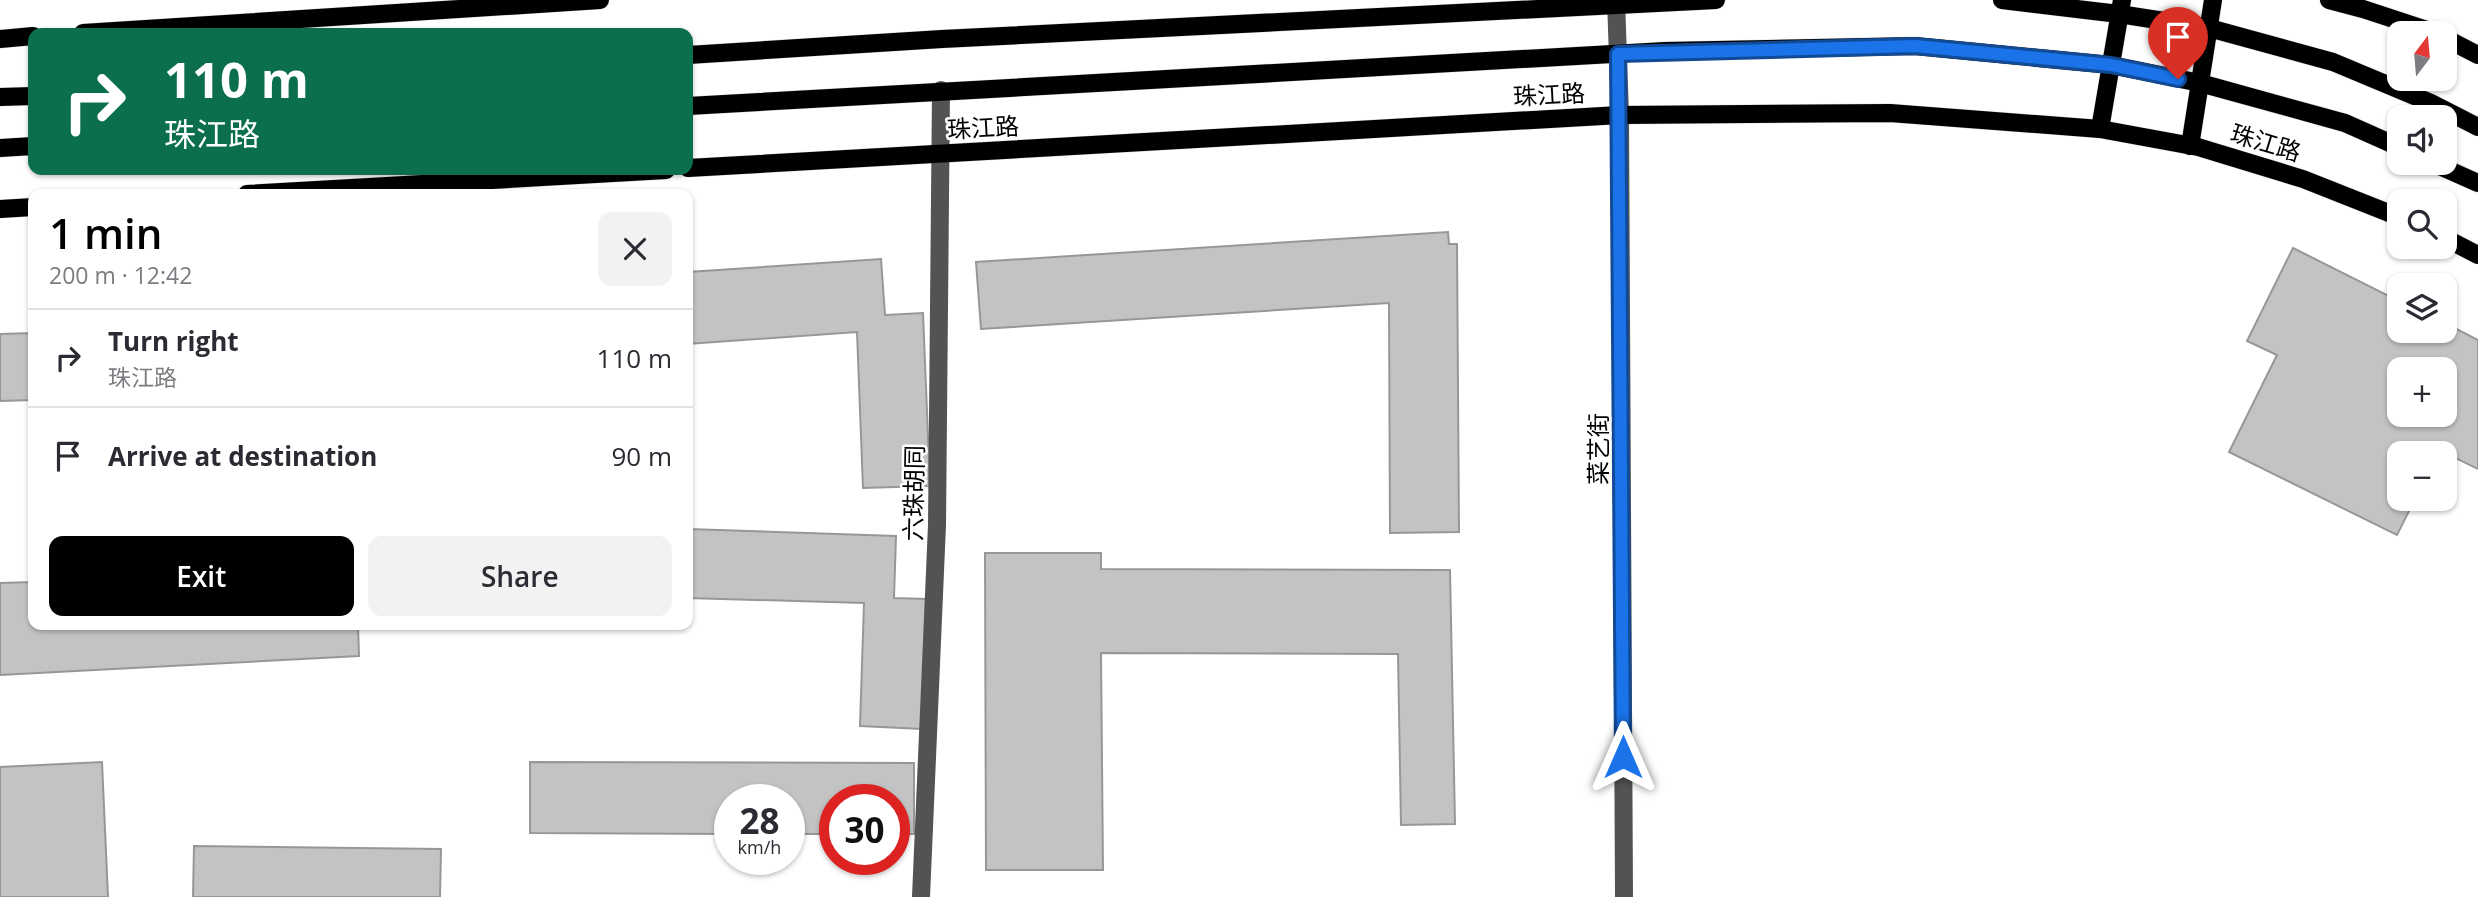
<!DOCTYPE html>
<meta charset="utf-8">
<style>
:root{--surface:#fff;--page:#f2f2f3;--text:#2b2b33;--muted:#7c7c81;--line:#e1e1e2;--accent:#000}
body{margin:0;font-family:"Open Sans","Noto Sans SC",sans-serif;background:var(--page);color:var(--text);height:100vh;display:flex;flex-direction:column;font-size:26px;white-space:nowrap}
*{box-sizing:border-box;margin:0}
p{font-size:23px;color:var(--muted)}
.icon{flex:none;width:38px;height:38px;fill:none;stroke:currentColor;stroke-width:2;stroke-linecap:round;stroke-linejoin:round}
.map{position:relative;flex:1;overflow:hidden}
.drawer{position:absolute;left:28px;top:189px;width:665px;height:441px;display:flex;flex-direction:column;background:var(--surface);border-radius:14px;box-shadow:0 2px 5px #0004}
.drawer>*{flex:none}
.banner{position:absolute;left:28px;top:28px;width:665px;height:147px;border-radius:14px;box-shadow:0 2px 5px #0004;background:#0b6e4f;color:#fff;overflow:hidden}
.needle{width:46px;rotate:16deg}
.buttons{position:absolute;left:2387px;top:21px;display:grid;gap:14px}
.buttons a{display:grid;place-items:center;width:70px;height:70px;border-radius:14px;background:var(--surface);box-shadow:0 2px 5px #0004;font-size:35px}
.speed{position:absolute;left:714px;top:784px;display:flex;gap:14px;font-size:35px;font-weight:700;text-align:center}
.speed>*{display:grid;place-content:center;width:91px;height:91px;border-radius:50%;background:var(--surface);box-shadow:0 2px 5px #0004;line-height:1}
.speed small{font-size:18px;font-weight:400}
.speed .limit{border:10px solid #d22;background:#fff;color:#111}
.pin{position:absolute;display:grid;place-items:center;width:60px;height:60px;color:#fff;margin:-72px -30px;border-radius:50% 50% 50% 0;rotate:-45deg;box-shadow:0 0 7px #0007}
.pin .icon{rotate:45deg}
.me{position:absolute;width:77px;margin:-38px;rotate:0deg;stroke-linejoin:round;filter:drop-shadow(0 0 5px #0008)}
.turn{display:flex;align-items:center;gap:24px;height:147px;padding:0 21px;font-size:32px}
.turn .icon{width:91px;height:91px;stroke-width:2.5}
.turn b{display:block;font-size:49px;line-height:60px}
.round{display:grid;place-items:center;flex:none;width:74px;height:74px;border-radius:14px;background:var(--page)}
.headline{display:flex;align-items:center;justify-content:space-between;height:119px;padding:0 21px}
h1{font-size:42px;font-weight:600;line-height:52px;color:var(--accent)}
.action{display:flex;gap:14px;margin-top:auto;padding:14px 21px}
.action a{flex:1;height:80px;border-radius:14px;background:var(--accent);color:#fff;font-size:28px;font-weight:600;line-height:80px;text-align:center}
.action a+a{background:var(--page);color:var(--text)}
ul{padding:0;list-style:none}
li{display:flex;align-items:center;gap:21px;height:98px;padding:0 21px;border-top:2px solid var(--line)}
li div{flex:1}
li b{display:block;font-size:26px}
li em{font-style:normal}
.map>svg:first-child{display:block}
.building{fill:#c3c3c3;stroke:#979797;stroke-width:2;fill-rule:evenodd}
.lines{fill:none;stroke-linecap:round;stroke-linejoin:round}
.major-casing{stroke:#dbdbdb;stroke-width:19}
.minor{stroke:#535353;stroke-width:18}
.major{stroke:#000;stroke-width:18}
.route-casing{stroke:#114b97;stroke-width:18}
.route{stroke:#1a73e8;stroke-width:12}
.labels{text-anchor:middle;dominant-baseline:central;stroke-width:5;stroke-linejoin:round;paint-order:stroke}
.street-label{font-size:24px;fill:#000;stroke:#fff}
</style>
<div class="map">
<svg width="2478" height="897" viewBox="0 0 2478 897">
<rect width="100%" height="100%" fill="#fff"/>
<!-- building -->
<g class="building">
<path d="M 1448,232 L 1449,244 L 1457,244 L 1459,532 L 1390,533 L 1389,303 L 981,329 L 976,262 Z"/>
<path d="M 2293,248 L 2399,301 L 2399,331 L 2445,331 L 2445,323 L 2478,340 L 2478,469 L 2439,450 L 2438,453 L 2399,453 L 2399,499 L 2415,499 L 2397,535 L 2229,452 L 2277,355 L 2247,341 ZM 2399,369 L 2445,369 L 2445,415 L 2399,415 Z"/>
<path d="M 881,259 L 885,315 L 923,313 L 930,486 L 863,488 L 857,332 L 688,344 L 688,272 Z"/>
<path d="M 33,333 L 33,400 L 0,401 L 0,334 Z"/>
<path d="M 688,529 L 896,536 L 894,598 L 926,599 L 922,729 L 860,726 L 864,603 L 688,598 Z"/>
<path d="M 985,553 L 1101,553 L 1101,569 L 1450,570 L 1455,824 L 1401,825 L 1398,654 L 1101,653 L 1103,870 L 986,870 Z"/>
<path d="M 33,582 L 33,625 L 358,625 L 359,656 L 0,675 L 0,583 Z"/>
<path d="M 102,762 L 108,897 L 0,897 L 0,767 Z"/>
<path d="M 530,762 L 914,763 L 914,834 L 894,834 L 894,800 L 835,800 L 835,834 L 789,834 L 789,800 L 730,800 L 730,834 L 530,833 Z"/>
<path d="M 194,846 L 441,849 L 440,897 L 193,897 Z"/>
</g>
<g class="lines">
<!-- major casing -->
<g class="major-casing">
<g id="major">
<path d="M 2002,0 L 2119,14 L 2209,28 L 2333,62 L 2431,103 L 2478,127"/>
<path d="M 2329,0 L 2363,9 L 2436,33"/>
<path d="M 83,33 L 600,0"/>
<path d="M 2445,38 L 2478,55"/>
<path d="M 0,39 L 33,36"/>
<path d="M 688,55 L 942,39 L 1716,0"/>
<path d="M 0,97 L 33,96"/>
<path d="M 688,106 L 1665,51 L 1915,46 L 2111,65 L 2200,83 L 2345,123 L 2399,147"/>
<path d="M 2100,129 L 2122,0"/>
<path d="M 2190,146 L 2213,0"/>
<path d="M 0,148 L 33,146"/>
<path d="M 2433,163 L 2478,183"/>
<path d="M 688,168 L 1620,115 L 1890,113 L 2100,129 L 2198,147 L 2303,179 L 2399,217"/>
<path d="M 247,194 L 666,170"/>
<path d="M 0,209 L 33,207"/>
<path d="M 2445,238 L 2478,255"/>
</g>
</g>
<!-- minor -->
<g class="minor">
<path d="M 1616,0 L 1620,115 L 1624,897"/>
<path d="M 921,897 L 937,525 L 941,90"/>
</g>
<!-- major -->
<use href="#major" class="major"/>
</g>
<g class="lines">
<!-- route casing -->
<g class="route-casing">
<path id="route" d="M 1623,757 L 1618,54 L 1915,46 L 2111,65 L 2178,79"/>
</g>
<!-- route -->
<use href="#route" class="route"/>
</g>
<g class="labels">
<!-- street labels -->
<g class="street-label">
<text transform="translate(1549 94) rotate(-3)">珠江路</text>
<text transform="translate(983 127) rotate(-3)">珠江路</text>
<text transform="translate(2266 142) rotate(17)">珠江路</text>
<text transform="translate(1597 449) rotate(-90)">菜艺街</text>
<text transform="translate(913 493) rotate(-89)">六珠胡同</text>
</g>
</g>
</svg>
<div class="buttons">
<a><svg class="needle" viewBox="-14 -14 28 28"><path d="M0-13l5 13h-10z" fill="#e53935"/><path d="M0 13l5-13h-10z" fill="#7c7c81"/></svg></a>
<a><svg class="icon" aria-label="sound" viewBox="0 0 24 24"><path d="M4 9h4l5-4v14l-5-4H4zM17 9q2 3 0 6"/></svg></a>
<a><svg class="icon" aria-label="search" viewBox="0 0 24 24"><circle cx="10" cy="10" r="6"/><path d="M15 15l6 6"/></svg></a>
<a><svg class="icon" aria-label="layers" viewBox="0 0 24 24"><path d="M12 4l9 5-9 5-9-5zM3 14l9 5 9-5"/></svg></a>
<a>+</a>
<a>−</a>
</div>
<div class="speed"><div>28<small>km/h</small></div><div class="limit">30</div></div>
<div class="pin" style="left:2178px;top:79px;background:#d93025"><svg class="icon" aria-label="arrive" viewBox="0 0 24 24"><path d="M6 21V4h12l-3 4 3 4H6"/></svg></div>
<svg class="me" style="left:1623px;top:757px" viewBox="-20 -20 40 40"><path d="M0-17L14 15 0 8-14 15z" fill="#1a73e8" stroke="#fff" stroke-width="4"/></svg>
<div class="banner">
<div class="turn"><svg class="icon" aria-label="right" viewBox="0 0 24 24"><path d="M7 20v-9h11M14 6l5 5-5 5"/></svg><div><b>110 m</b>珠江路</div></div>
</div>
<section class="drawer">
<div class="headline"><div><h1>1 min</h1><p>200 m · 12:42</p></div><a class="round"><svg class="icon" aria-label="close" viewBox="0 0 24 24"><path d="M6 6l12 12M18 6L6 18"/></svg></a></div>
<ul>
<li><svg class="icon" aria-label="right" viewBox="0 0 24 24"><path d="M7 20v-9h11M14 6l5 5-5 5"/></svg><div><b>Turn right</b><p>珠江路</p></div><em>110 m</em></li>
<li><svg class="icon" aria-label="arrive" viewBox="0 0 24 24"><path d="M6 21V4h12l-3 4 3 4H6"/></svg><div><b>Arrive at destination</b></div><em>90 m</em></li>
</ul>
<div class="action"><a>Exit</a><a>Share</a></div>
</section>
</div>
